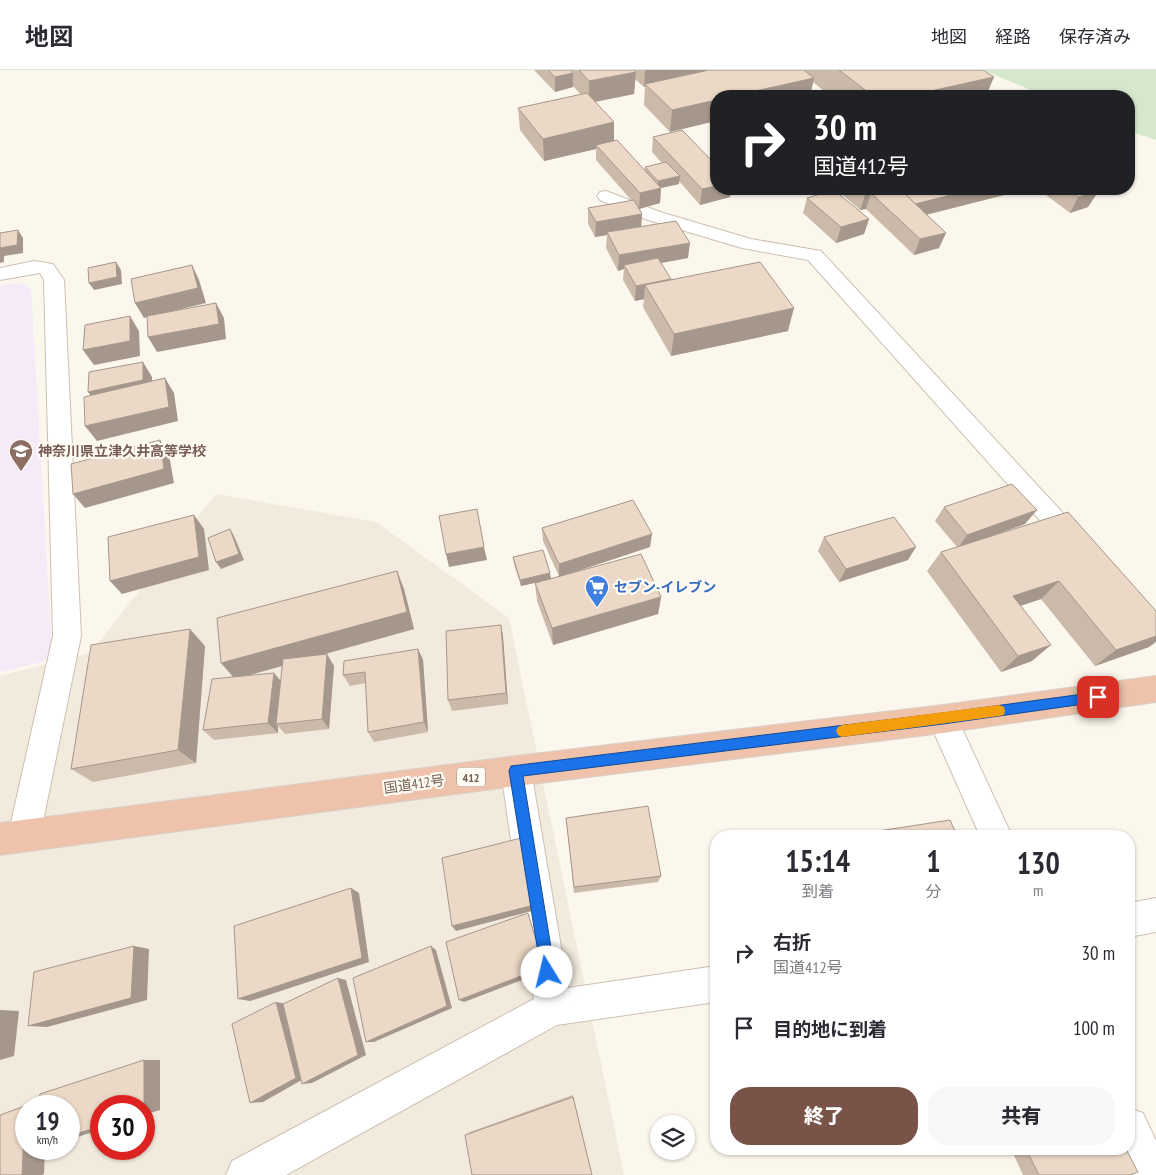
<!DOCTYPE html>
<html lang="ja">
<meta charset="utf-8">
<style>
:root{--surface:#fff;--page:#f7f7f7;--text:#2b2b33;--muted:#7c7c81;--line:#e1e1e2;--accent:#795347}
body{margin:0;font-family:"PT Sans Narrow","Noto Sans JP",sans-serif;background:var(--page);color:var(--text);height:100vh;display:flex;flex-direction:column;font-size:19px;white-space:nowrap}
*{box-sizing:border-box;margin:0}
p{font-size:16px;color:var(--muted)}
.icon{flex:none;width:28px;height:28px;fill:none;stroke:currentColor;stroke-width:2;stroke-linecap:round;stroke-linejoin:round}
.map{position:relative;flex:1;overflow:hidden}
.panel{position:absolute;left:710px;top:760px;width:425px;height:325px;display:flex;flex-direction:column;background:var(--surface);border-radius:20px;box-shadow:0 1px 4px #0004}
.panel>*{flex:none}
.guide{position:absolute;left:710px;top:20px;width:425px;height:105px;border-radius:20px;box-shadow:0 1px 4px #0004;background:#202124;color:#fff;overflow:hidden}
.buttons{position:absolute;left:650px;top:1045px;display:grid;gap:10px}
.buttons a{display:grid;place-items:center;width:45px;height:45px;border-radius:50%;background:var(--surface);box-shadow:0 1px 4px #0004;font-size:25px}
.speed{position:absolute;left:15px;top:1025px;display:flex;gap:10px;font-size:25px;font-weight:700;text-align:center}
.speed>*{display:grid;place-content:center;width:65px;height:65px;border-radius:50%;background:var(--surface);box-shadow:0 1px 4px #0004;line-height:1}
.speed small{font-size:12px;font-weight:400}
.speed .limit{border:8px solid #d22;background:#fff;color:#111}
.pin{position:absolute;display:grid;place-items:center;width:42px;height:42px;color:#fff;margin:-21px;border-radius:10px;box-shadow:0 2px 8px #0006}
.me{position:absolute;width:55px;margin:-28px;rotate:351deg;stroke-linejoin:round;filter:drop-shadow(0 0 4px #0008)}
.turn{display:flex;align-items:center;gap:18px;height:105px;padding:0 20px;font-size:22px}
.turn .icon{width:65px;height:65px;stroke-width:2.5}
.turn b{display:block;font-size:35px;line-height:42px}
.eta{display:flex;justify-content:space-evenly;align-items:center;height:85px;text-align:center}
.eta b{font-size:30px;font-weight:800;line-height:35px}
.button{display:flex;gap:10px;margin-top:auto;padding:10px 20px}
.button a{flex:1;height:58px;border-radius:20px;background:var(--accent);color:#fff;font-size:20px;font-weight:800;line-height:58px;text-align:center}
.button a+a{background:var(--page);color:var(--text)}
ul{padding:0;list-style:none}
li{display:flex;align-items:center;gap:15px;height:75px;padding:0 20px}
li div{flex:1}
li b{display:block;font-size:19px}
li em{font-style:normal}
header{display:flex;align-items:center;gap:30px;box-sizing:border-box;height:70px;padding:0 25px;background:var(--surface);border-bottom:1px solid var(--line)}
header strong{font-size:24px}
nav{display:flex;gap:28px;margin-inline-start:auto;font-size:18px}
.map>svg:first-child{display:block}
.residential{fill:#f2eadc;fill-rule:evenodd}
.education{fill:#f4eaf8}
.green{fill:#d5e8cc}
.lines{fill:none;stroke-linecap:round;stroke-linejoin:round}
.minor-casing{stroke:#cdc0b3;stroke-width:2}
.highway-casing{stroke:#d8d3ce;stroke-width:2}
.minor{fill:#fff;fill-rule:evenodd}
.highway{fill:#eec2ab;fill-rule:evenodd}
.wall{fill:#cbbaaa;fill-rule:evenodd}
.shaded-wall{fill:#a5978b}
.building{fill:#ecd8c6;stroke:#a5978b}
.route{fill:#1a73e8;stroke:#114b97}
.slow{fill:#f59e0b}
.labels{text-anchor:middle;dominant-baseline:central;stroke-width:4.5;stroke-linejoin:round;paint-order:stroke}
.shield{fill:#fefbf4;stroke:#9e8f82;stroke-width:1}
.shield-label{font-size:12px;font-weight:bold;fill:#756151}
.education-label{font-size:14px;font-weight:bold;fill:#785e54;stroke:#fefbf4;text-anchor:start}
.shop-label{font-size:14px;font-weight:bold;fill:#366cbe;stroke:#fefbf4;text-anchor:start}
.street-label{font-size:14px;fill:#756151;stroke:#fefbf4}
</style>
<header>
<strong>地図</strong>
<nav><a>地図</a><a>経路</a><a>保存済み</a></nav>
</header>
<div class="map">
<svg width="1156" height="1105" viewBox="0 0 1156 1105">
<rect width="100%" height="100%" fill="#fbf7ed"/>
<!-- residential -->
<path class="residential" d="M 216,424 L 376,452 L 509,548 L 624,1105 L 0,1105 L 0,606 L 90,583 ZM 26,1036 L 69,1036 L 69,1079 L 26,1079 ZM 101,1036 L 144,1036 L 144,1079 L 101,1079 Z"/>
<!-- education -->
<path class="education" d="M 18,213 L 26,215 L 31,219 L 52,584 L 42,592 L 0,602 L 0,215 Z"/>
<!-- green -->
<path class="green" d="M 983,0 L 1156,0 L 1156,70 L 1129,61 L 1129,26 L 1045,26 Z"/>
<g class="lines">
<!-- minor casing -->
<g class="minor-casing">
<g id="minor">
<path d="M 606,121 L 660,142 L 751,169 L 821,181 L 1087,469 L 1091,476 L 1087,483 L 1078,486 L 1069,483 L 808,190 L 742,178 L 648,150 L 600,130 L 597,126 L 600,122 Z"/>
<path d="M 34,191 L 53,194 L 64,210 L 81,566 L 40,766 L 35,777 L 24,782 L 13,777 L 8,766 L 53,566 L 44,210 L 40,203 L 0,210 L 0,198 Z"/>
<path d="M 943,635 L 953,639 L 1012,766 L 980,766 L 928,649 L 933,639 Z"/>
<path d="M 516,686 L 527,690 L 531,701 L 568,918 L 716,896 L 716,932 L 557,955 L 286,1105 L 226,1105 L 232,1091 L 534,929 L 501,701 L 505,690 Z"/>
<path d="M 1156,828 L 1156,862 L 1129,867 L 1129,833 Z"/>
<path d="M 1129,1038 L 1143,1043 L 1156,1071 L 1156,1105 L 1130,1105 L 1119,1079 L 1129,1079 Z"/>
</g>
</g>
<!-- highway casing -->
<g class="highway-casing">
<path id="highway" d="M 1156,606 L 1156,632 L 943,663 L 516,716 L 0,785 L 0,753 L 516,686 L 943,635 Z"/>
</g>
<!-- minor -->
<use href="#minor" class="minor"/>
<!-- highway -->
<use href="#highway" class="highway"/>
</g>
<!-- wall -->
<g class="wall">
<path d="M 534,0 L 983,0 L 986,26 L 830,26 L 813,12 L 810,26 L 716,26 L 670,62 L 644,35 L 645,17 L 644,17 L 635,9 L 634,24 L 595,32 L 614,52 L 614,71 L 644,100 L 645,97 L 662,93 L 652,82 L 653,67 L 730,127 L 700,135 L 679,111 L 679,114 L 661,118 L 660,133 L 639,139 L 642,144 L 641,157 L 688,188 L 661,193 L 671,209 L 788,261 L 671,286 L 643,237 L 644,229 L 635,231 L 623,210 L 624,199 L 618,201 L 606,178 L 607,165 L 595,167 L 588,154 L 588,138 L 632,131 L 596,90 L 596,79 L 544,91 L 520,60 L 518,38 L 581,25 L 573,16 L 573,17 L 555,22 Z"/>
<path d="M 836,119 L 1010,119 L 1008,124 L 926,145 L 939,178 L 914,185 L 866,139 L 860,140 Z"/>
<path d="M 1038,119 L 1093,119 L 1098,122 L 1088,137 L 1070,143 Z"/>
<path d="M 807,128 L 869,149 L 864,164 L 836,173 L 803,143 Z"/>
<path d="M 944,437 L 1025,454 L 986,468 L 1068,442 L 1149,577 L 1095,596 L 1041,529 L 1020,536 L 1032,591 L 1001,602 L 927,501 L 941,482 L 957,477 L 935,451 Z"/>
<path d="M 542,458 L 650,477 L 572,503 L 661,527 L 658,544 L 553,575 L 537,531 L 535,513 L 521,516 L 514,494 L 513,487 L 550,503 L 551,509 L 559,506 L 543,471 Z"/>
<path d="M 824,467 L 908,490 L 839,512 L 818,481 Z"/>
<path d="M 397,501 L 404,519 L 414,559 L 322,585 L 334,596 L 329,659 L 285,664 L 278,656 L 278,663 L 214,670 L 203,660 L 234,607 L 221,593 ZM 282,596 L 281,611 L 274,603 L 246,606 Z"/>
<path d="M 501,555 L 503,567 L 508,634 L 452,641 L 448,630 Z"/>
<path d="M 205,576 L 196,693 L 93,712 L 71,699 Z"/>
<path d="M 418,579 L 423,590 L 428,662 L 374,672 L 368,662 L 366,613 L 350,616 L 343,605 Z"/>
<path d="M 566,748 L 661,806 L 658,812 L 574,823 Z"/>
<path d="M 573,1025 L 592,1105 L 465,1065 L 470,1062 Z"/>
<path d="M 1011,1079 L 1126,1079 L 1131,1105 L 1023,1105 Z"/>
</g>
<!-- shaded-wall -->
<g class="shaded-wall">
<path d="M 645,0 L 722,0 L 645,14 L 645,17 L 644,17 Z"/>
<path d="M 636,2 L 634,24 L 589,33 L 589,11 Z"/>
<path d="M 573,3 L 573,17 L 555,22 L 555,7 Z"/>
<path d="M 994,7 L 986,26 L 908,26 Z"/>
<path d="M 814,8 L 810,26 L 733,26 Z"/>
<path d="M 716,30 L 716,51 L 670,62 L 672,40 Z"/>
<path d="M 614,52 L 614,74 L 596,75 L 596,79 L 544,91 L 543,69 Z"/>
<path d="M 680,106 L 679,114 L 661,118 L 660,133 L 639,139 L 640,123 L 657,119 L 658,111 Z"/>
<path d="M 716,116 L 716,119 L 731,119 L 730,127 L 700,135 L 702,119 Z"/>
<path d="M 867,119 L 940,119 L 871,123 L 866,139 L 860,140 Z"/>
<path d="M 975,119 L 1010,119 L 1008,124 L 909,149 L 915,134 Z"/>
<path d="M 1098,122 L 1088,137 L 1070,143 L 1078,127 Z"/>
<path d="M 642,144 L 641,159 L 607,162 L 607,165 L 595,167 L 596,152 Z"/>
<path d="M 869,149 L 864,164 L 836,173 L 841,157 Z"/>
<path d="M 18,160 L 23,168 L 23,183 L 4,186 L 4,192 L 0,193 L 0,170 Z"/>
<path d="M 946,163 L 939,178 L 914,185 L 920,169 Z"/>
<path d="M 690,173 L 688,188 L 627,199 L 624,195 L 624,199 L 618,201 L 619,185 Z"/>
<path d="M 116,192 L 121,200 L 122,214 L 94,220 L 89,213 Z"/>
<path d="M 192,195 L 199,210 L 206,233 L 144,248 L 135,233 Z"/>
<path d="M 645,215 L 644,229 L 635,231 L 636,216 Z"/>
<path d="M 216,233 L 224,248 L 226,269 L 157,282 L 148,267 Z"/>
<path d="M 794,238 L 788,261 L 671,286 L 674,264 Z"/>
<path d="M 130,246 L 139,261 L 140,286 L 94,295 L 83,280 Z"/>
<path d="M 143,292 L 152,307 L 152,325 L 99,336 L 88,322 Z"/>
<path d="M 165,308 L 174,323 L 178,351 L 97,371 L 85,356 Z"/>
<path d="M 160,370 L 169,385 L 174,413 L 85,438 L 73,424 Z"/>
<path d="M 1037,440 L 1025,454 L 958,478 L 967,465 Z"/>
<path d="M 194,445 L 204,459 L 209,500 L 122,524 L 110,511 Z"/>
<path d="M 230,459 L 234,466 L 244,490 L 221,499 L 216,492 Z"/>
<path d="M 652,464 L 650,477 L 559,507 L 559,494 Z"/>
<path d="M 484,477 L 487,490 L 449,497 L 446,484 Z"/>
<path d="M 916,477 L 908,490 L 839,512 L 846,499 Z"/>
<path d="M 397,501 L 404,519 L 414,559 L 235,609 L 221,593 Z"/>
<path d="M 550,503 L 551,509 L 521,516 L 520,510 Z"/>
<path d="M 1059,511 L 1041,529 L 996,544 L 1013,526 Z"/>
<path d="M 661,527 L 658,544 L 553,575 L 552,558 Z"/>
<path d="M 501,555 L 503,567 L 508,634 L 506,623 Z"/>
<path d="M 190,559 L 205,576 L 196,693 L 178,680 Z"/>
<path d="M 1156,566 L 1156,572 L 1149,577 L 1095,596 L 1116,580 Z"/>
<path d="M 1051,575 L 1032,591 L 1001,602 L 1018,586 Z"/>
<path d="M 418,579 L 423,590 L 428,662 L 424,652 Z"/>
<path d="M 327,584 L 334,596 L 329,659 L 322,649 Z"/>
<path d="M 274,603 L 283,614 L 276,654 L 278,656 L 278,663 L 268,653 Z"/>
<path d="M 521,768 L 536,840 L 456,861 L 452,856 Z"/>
<path d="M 351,818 L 359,823 L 369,892 L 250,931 L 238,929 Z"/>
<path d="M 528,843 L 546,901 L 464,932 L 459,930 Z"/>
<path d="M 134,876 L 149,879 L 147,930 L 47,957 L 28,956 Z"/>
<path d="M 431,876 L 436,880 L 452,938 L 374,972 L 366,972 Z"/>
<path d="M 338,908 L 346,910 L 366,985 L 312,1013 L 302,1014 Z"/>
<path d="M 276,932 L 287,934 L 307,1007 L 263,1032 L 250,1033 Z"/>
<path d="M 0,940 L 19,941 L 14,986 L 0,990 Z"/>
<path d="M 144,990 L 160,990 L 160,1040 L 144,1045 Z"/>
<path d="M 46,1034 L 46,1036 L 26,1036 L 26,1079 L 45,1079 L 44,1104 L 42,1105 L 22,1105 L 25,1036 Z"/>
<path d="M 101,1056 L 101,1059 L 69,1070 L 69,1066 Z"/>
</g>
<!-- building -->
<g class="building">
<path d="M 548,0 L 571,0 L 573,3 L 555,7 Z"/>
<path d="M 579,0 L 634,0 L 636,2 L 589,11 Z"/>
<path d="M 709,0 L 804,0 L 814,8 L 733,26 L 716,26 L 716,30 L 672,40 L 645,14 Z"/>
<path d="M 839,0 L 983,0 L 994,7 L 908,26 L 873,26 Z"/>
<path d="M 587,23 L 614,52 L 543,69 L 518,38 Z"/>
<path d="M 682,60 L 716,95 L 716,116 L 702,119 L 653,67 Z"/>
<path d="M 617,70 L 661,118 L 640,123 L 596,75 Z"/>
<path d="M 666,92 L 680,106 L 658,111 L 645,97 Z"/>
<path d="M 890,119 L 975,119 L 915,134 L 906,125 L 946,163 L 920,169 L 871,123 Z"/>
<path d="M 1067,119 L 1093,119 L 1098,122 L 1078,127 Z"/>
<path d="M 834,120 L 869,149 L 841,157 L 807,128 Z"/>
<path d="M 634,130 L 642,144 L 596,152 L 588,138 Z"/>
<path d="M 676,151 L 690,173 L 619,185 L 607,162 Z"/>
<path d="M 18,160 L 17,175 L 0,178 L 0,163 Z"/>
<path d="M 658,188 L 671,209 L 636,216 L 624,195 Z"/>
<path d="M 116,192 L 117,207 L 89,213 L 88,198 Z"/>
<path d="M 760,192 L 794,238 L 674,264 L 645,215 Z"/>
<path d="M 192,195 L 198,218 L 135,233 L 131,209 Z"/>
<path d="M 216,233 L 219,254 L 148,267 L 147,246 Z"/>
<path d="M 130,246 L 130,271 L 83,280 L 85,255 Z"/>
<path d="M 143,292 L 143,310 L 88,322 L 89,302 Z"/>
<path d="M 165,308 L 169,337 L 85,356 L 84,327 Z"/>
<path d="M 160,370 L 164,399 L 73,424 L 71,394 Z"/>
<path d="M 1012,414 L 1037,440 L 967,465 L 944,437 Z"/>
<path d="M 633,430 L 652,464 L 559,494 L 542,458 Z"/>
<path d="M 477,439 L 484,477 L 446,484 L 439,446 Z"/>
<path d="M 1068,442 L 1156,541 L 1156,566 L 1116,580 L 1059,511 L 1013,526 L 1051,575 L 1018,586 L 941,482 Z"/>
<path d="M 194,445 L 199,487 L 110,511 L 108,467 Z"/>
<path d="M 894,447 L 916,477 L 846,499 L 824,467 Z"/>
<path d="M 230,459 L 239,484 L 216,492 L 208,468 Z"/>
<path d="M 543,480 L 550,503 L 520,510 L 513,487 Z"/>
<path d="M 641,484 L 661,527 L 552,558 L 535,513 Z"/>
<path d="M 397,501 L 407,542 L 221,593 L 217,548 Z"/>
<path d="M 501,555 L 506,623 L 448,630 L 446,561 Z"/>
<path d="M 190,559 L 178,680 L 71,699 L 91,575 Z"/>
<path d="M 418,579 L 424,652 L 368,662 L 365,602 L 343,605 L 344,591 Z"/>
<path d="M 327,584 L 322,649 L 276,654 L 283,589 Z"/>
<path d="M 274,603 L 268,653 L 203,660 L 212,609 Z"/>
<path d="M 648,736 L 661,806 L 574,817 L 566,748 Z"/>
<path d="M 950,750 L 957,766 L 846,766 Z"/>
<path d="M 521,768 L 534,835 L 452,856 L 442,788 Z"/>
<path d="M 351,818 L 362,888 L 238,929 L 234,856 Z"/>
<path d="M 528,843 L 544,897 L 459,930 L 446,872 Z"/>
<path d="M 134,876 L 131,928 L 28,956 L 34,902 Z"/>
<path d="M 431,876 L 447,936 L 366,972 L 353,908 Z"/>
<path d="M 338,908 L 358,985 L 302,1014 L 283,934 Z"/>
<path d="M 276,932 L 296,1008 L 250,1033 L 232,954 Z"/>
<path d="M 144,990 L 144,1036 L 101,1036 L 101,1056 L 69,1066 L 69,1036 L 39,1036 L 40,1024 Z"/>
<path d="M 573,1027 L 592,1105 L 472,1105 L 465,1065 Z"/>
<path d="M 25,1036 L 22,1105 L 0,1105 L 0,1045 Z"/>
<path d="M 1026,1079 L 1126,1079 L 1138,1102 L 1131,1105 L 1039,1105 Z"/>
</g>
<!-- route -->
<path class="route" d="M 1098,622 L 1102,623 L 1104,627 L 1102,631 L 1098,632 L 943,654 L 523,706 L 555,902 L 552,907 L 547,909 L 542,907 L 509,701 L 511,696 L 943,643 Z"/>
<!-- slow -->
<path class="slow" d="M 999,635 L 1004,637 L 1005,641 L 1004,645 L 999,646 L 842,667 L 838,665 L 836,661 L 838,657 L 842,655 Z"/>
<!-- icons -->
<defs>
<g id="school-pin" transform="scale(1.25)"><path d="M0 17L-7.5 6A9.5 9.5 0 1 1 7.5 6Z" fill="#8d6e63" stroke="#fefbf4"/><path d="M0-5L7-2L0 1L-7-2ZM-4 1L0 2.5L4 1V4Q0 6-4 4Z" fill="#fff"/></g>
<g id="supermarket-pin" transform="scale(1.25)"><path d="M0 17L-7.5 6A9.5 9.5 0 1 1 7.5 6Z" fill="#3f7fe0" stroke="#fefbf4"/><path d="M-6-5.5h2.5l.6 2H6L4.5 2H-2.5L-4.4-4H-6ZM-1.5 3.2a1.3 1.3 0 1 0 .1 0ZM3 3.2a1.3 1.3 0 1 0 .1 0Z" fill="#fff"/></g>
</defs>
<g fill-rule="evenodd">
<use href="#school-pin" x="21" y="381"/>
<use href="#supermarket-pin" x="597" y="517"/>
</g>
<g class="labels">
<!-- shield labels -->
<rect class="shield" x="457" y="697.5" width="28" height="19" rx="4"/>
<g class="shield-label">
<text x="471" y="707">412</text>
</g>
<!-- education labels -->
<g class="education-label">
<text x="38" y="381">神奈川県立津久井高等学校</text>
</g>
<!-- shop labels -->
<g class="shop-label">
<text x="614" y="517">セブン-イレブン</text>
</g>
<!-- street labels -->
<g class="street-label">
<text transform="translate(414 714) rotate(-8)">国道412号</text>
</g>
</g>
</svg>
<div class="buttons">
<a><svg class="icon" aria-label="layers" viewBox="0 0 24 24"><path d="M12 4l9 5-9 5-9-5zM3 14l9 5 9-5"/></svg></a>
</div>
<div class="speed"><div>19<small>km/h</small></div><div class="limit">30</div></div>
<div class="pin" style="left:1098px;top:627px;background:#d93025"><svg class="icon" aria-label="arrive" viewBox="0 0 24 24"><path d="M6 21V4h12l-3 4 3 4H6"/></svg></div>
<svg class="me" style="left:547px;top:902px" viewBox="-20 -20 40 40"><circle r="19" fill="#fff"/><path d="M0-13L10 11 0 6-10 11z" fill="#1a73e8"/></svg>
<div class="guide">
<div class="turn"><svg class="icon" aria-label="right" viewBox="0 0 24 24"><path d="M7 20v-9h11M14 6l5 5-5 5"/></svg><div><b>30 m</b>国道412号</div></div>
</div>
<section class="panel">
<div class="eta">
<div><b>15:14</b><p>到着</p></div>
<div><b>1</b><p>分</p></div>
<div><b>130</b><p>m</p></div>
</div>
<ul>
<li><svg class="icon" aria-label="right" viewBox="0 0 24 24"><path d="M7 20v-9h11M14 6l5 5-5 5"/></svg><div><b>右折</b><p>国道412号</p></div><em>30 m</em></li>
<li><svg class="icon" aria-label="arrive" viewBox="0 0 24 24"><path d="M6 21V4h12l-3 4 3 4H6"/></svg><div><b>目的地に到着</b></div><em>100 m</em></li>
</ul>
<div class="button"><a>終了</a><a>共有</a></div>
</section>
</div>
